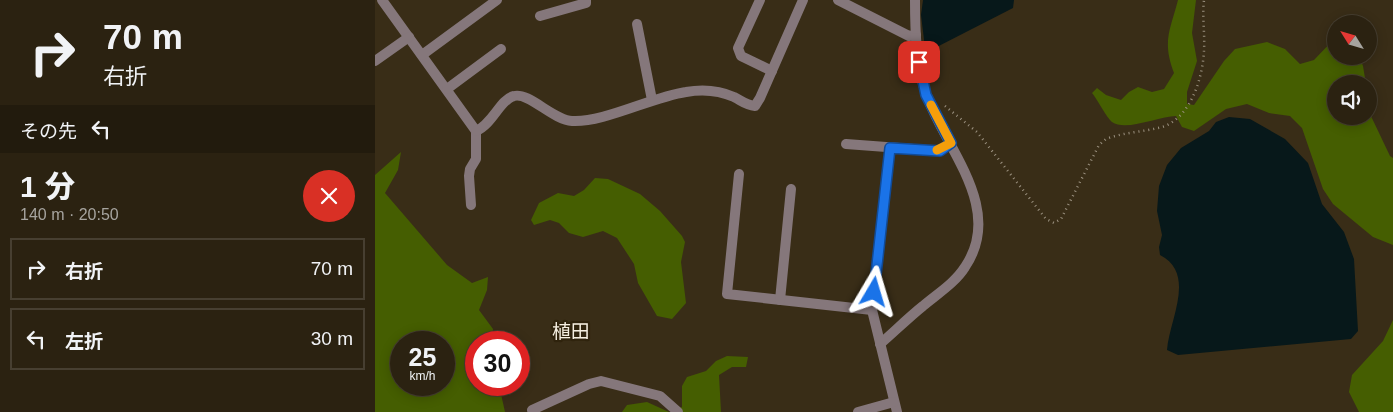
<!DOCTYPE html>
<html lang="ja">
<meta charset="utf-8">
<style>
:root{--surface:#2b2211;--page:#332a1a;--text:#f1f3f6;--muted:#a6a49f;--line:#473f31}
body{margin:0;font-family:Arial,"Noto Sans JP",sans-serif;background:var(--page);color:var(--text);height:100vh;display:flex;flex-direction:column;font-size:19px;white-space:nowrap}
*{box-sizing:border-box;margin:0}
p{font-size:16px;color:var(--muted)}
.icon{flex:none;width:28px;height:28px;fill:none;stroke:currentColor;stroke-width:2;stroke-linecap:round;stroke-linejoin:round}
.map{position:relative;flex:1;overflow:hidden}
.drawer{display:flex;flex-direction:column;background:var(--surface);width:375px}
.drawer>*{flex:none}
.hud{background:#2b2211;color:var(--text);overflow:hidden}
.needle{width:32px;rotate:307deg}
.tools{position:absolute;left:952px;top:15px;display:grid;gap:10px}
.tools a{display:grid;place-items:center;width:50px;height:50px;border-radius:50%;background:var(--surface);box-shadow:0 2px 12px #0003,0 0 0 1px var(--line);font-size:25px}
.speed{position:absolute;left:15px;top:331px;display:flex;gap:10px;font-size:25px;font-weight:700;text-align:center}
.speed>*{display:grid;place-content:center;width:65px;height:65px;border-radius:50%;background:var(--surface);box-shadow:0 2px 12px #0003,0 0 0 1px var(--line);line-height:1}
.speed small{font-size:12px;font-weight:400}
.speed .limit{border:8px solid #d22;background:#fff;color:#111}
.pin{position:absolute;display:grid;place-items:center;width:42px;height:42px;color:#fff;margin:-21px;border-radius:10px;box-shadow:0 2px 8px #0006}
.me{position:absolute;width:55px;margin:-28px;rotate:7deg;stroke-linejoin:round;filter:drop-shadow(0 0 4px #0008)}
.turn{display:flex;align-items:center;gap:18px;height:105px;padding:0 20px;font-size:22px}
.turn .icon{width:65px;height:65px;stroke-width:2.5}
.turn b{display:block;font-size:35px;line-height:42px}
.then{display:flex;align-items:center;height:48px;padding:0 20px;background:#0003;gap:10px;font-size:19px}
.round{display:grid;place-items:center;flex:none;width:52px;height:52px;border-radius:26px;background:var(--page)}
.overview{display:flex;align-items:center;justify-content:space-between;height:85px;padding:0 20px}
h1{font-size:30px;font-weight:800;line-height:38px}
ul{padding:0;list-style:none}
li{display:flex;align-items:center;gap:15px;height:62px;margin:0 10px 8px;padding:0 10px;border:2px solid var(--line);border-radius:0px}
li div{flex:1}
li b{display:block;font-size:19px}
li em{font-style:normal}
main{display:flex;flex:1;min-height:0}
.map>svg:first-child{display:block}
.forest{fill:#455e01;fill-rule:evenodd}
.water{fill:#07181a}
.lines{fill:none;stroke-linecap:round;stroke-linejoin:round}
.path{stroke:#9c9281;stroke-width:2.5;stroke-dasharray:1 4;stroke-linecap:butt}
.minor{stroke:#85777b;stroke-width:10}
.route-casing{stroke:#114b97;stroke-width:12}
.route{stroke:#1a73e8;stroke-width:9}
.slow{stroke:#f59e0b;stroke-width:9}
.labels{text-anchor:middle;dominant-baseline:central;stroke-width:4.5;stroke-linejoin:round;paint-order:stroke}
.neighbourhood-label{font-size:19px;fill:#f6efe1;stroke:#2f230d}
</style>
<main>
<section class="drawer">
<div class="hud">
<div class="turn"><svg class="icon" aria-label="right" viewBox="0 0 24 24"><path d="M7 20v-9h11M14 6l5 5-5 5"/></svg><div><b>70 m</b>右折</div></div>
<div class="then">その先<svg class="icon" aria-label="left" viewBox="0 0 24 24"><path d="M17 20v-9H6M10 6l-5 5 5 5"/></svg></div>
</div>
<div class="overview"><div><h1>1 分</h1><p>140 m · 20:50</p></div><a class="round" style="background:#d93025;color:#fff"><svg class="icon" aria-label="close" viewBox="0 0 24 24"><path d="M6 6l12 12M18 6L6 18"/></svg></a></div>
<ul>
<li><svg class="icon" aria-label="right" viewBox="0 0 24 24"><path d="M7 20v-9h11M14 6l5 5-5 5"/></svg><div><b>右折</b></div><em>70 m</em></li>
<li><svg class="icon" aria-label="left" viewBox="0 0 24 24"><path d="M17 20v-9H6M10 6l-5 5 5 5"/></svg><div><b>左折</b></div><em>30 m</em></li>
</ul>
</section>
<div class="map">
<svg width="1018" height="412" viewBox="0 0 1018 412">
<rect width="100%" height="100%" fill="#392d17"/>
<!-- forest -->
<g class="forest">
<path d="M 803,0 L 821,0 L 817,33 L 822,61 L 812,92 L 812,104 L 819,105 L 849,61 L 860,49 L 892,42 L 910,49 L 925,64 L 939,60 L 961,37 L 961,56 L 984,56 L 988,66 L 991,84 L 961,84 L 961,116 L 994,116 L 994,104 L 995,114 L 1015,156 L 1018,158 L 1018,245 L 998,237 L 958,204 L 948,189 L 927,128 L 915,116 L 894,113 L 872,104 L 851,109 L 819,131 L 807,127 L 801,116 C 784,116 751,132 737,122 C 732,118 722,99 717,93 L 722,88 L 731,95 L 746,100 L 754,92 L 763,87 L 777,92 L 789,89 L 799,73 C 787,41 795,31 803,0 Z"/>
<path d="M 26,152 L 23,170 L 10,193 L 72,265 L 97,283 L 113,277 L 112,290 L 104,310 L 118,329 L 117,342 L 101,342 L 101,385 L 124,385 L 130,412 L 0,412 L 0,175 ZM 69,342 L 69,385 L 26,385 L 26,342 Z"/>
<path d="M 220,178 L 233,179 L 265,194 L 285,211 L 307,236 L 310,242 L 306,262 L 311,303 L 297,319 L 282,316 L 263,283 L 259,264 L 242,238 L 228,231 L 208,237 L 194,233 L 184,223 L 175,220 L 159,225 L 156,220 L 164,203 L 183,193 L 199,196 L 209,190 Z"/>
<path d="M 1018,320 L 1018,412 L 984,412 L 974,392 L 977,375 L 1008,341 Z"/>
<path d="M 352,356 L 373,357 L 371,367 L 357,367 L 344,375 L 346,412 L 295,412 L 307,407 L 307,386 L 312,377 L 331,371 L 341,361 Z"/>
<path d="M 272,402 L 294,412 L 247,412 L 252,405 Z"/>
</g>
<!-- water -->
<g class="water">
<path d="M 548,0 L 639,0 L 638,8 L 552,52 L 550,48 L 546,15 Z"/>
<path d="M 854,117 L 875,119 L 910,139 L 933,163 L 947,204 L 969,232 L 979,259 L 983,331 L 976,339 L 803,355 L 792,350 C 794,320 822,274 785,255 L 784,247 L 787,235 L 782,211 L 784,186 L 792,165 L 806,148 L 834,131 L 841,122 Z"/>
</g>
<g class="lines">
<!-- path -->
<path class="path" d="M 570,106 L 602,132 L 671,219 L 679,223 L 686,219 L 724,145 L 731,139 C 749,132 769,132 787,127 C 816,118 828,77 829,50 C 830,33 827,17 829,0"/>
<!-- minor -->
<g class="minor">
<path d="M 7,0 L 101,131 L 101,159 L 95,169 L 94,176 L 96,205"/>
<path d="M 385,0 L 363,48 L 366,56 L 397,71"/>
<path d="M 463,0 L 534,36 L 541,35"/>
<path d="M 165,16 L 211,3 L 211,0"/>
<path d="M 262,24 L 277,100"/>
<path d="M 47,55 L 122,0"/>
<path d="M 0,61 L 34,37"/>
<path d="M 72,89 L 126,49"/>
<path d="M 101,131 C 118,124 125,99 139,96 C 154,92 178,120 197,121 C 228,123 277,97 311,92 C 328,89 343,90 359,97 C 367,101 371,105 380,106 L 385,98 L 428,0"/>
<path d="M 471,144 L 565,151 L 576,143"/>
<path d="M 515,148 L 497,310 L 522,412"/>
<path d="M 364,174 L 352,294 L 497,310"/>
<path d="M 405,300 L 416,189"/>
<path d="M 505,344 C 519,332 533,318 548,306 C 562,294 580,283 590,267 C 630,208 570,148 551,94 C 541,65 540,31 540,0"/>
<path d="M 157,410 L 214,384 L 226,381 L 285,396 L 303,412"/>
<path d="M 483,412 L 519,402"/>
</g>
</g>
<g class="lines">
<!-- route casing -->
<g class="route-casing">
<path id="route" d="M 499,292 L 515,148 L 565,151 L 576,143 L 551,95 L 544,62"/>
</g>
<!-- route -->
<use href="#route" class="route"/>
<!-- slow -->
<path class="slow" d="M 556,105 L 576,143 L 562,150"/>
</g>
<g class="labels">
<!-- neighbourhood labels -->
<g class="neighbourhood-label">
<text x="196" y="331">植田</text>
</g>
</g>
</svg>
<div class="tools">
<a><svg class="needle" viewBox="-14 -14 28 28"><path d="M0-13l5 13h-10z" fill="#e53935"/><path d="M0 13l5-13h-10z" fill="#a6a49f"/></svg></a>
<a><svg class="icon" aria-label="sound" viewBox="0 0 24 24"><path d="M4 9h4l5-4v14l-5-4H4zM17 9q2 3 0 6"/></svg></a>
</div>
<div class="speed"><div>25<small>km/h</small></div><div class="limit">30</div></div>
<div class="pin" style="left:544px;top:62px;background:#d93025"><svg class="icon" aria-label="arrive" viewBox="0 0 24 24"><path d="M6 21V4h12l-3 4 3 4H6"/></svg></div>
<svg class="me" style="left:499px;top:292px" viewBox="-20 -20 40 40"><path d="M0-17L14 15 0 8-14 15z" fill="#1a73e8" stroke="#fff" stroke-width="4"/></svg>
</div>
</main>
